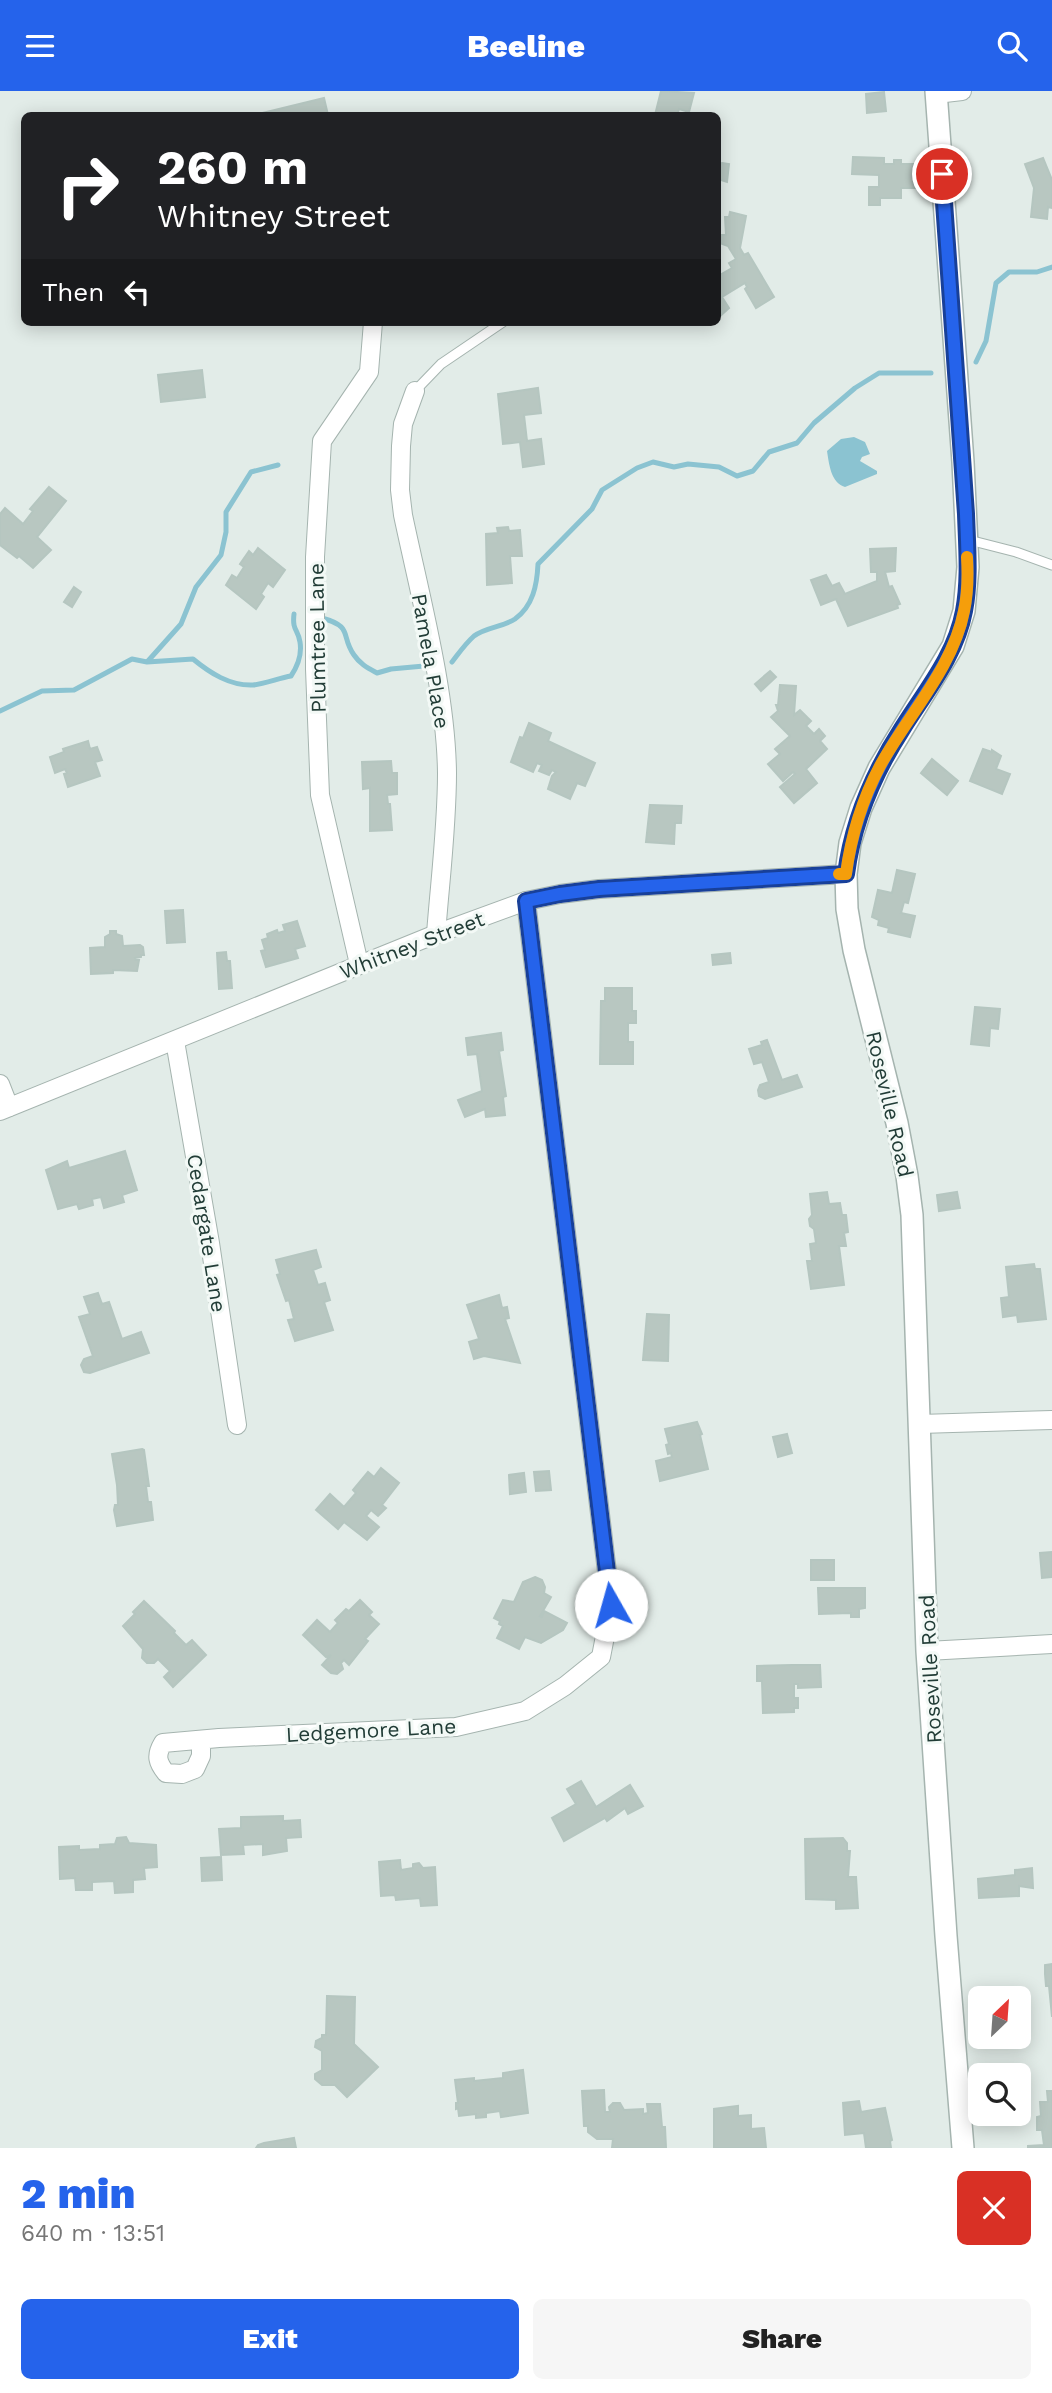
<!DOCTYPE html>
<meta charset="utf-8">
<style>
:root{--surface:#fff;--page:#f6f6f6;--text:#222;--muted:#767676;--accent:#2563eb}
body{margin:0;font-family:"Work Sans",sans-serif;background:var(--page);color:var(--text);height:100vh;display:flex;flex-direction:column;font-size:26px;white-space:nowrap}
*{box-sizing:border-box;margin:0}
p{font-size:23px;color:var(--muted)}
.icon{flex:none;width:38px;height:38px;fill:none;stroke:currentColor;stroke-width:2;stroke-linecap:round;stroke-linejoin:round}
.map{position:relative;height:2057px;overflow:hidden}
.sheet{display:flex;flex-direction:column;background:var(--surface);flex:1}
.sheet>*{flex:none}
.hud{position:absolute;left:21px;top:21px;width:700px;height:214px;border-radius:10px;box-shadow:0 4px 18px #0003;background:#202124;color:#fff;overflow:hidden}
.needle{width:46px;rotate:25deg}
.tools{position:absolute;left:968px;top:1895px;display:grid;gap:14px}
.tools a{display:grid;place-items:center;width:63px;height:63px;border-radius:10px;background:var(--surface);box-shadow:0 4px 18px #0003;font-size:35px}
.pin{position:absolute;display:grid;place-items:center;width:60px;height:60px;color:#fff;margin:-30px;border:4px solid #fff;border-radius:50%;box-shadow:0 2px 7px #0007}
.me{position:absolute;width:77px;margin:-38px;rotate:353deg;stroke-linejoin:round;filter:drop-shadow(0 0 5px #0008)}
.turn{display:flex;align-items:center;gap:24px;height:147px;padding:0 21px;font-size:32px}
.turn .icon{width:91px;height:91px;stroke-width:2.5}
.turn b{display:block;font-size:49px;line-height:60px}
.then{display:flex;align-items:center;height:66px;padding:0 21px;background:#0003;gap:14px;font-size:26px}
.round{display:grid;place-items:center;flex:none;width:74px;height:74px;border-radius:10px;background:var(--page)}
.summary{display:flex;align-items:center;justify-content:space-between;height:119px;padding:0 21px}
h1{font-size:42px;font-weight:800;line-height:52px;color:var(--accent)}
.button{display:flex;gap:14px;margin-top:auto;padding:14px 21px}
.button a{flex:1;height:80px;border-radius:10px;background:var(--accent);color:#fff;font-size:28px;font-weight:800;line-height:80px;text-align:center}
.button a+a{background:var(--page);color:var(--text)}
header{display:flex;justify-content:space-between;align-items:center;height:91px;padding:0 21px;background:var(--accent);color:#fff;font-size:32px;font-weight:800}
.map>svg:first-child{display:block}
.water{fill:#8bc3d1}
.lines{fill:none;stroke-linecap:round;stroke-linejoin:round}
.stream{stroke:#8bc3d1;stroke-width:5}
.building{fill:#b8c7c1;stroke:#b5c6c0;stroke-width:2}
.service-casing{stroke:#a5b4af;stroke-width:11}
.minor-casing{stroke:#a5b4af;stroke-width:20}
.tertiary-casing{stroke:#a5b4af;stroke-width:24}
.service{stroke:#fff;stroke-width:9}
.minor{stroke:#fff;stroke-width:18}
.tertiary{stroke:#fff;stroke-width:21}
.route-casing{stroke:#184099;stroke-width:18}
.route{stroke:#2563eb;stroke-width:12}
.slow{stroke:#f59e0b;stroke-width:12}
.labels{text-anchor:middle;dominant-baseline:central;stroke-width:6;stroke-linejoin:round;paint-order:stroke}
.street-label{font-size:21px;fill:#223d37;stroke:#f3f9f6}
</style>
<header><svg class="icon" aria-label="menu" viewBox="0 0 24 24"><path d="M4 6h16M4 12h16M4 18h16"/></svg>Beeline<svg class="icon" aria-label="search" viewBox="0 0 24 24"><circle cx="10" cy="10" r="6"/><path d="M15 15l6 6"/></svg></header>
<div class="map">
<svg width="1052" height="2057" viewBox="0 0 1052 2057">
<rect width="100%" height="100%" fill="#e2ece8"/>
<!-- water -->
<path class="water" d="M 854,346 L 865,351 L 870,363 L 862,366 L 860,370 L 877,380 L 877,383 L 845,396 C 831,392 829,373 827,360 L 841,348 Z"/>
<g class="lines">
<!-- stream -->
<g class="stream">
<path d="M 976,271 L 986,250 L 996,192 L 1009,181 L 1037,181 L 1052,176"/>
<path d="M 322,527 C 354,536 340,544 354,564 C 360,573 368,577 377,582 L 391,578 L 424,575"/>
<path d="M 148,570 L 181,533 L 196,496 L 221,464 L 226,441 L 226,421 L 251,381 L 278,374"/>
<path d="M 452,571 C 459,562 465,553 474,545 C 486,536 503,536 515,528 C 533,515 537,494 538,473 L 592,418 L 602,399 L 637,377 L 653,371 L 674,376 L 688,373 L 719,376 L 737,385 L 753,380 L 769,361 L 797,352 L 814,332 L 855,297 L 879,282 L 931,282"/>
<path d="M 0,620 L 42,600 L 74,599 L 132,568 L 147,571 L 193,568 C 210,582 230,595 253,594 C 265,593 279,587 291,585 C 297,576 302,563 300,551 C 298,538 292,540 294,523"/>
</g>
</g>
<!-- building -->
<g class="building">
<path d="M 661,0 L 694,2 L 689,21 L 679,18 L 677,24 L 655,24 Z"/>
<path d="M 884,1 L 886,20 L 867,22 L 866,3 Z"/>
<path d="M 324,7 L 328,24 L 254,24 Z"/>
<path d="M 853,66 L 884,67 L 884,73 L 894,73 L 894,69 L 901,69 L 901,73 L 917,73 L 915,97 L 901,97 L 901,107 L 880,107 L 880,114 L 869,114 L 869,96 L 879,96 L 879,84 L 852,83 Z"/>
<path d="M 1043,67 L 1052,89 L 1052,117 L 1048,116 L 1047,128 L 1031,126 L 1034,97 L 1025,73 Z"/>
<path d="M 722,72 L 729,73 L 727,91 L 718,88 L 719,76 L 720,77 Z"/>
<path d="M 730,121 L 746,125 L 740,157 L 744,164 L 748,162 L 774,206 L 756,217 L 745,198 L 747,196 L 745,192 L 722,206 L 729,217 L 718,227 L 718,185 L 732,177 L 729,172 L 736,168 L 728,155 L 720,152 L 721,144 L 726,144 L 725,126 L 729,126 Z"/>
<path d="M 202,279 L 205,306 L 161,311 L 158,284 Z"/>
<path d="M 538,297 L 541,322 L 524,324 L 527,350 L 541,348 L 544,373 L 523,376 L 520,351 L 503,353 L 498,303 Z"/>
<path d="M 49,396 L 66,410 L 37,446 L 51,459 L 33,477 L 19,465 L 17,467 L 0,454 L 0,423 L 5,417 L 23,433 L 33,420 L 30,418 Z"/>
<path d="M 508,436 L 509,440 L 520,439 L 522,465 L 510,465 L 512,492 L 487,494 L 486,443 L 498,442 L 497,437 Z"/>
<path d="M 258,457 L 285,479 L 273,496 L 268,492 L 261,503 L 264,506 L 256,518 L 226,494 L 232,484 L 237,487 L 244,476 L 240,473 L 249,460 L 253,464 Z"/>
<path d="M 896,457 L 895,480 L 885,481 L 889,496 L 892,495 L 900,513 L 897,514 L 898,517 L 848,535 L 836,508 L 821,514 L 811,489 L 826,484 L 832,495 L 839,492 L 845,503 L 877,490 L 877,481 L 871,481 L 870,458 Z"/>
<path d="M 74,496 L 81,501 L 72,516 L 64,511 Z"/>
<path d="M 770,580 L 776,586 L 761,600 L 755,593 Z"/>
<path d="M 780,594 L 796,595 L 794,624 L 800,619 L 811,630 L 806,635 L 814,643 L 819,638 L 825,645 L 820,650 L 827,658 L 806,678 L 817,692 L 794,712 L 780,696 L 795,683 L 793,681 L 783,690 L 768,673 L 780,663 L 775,658 L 790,645 L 771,626 L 778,620 L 776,614 L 778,614 Z"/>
<path d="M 529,632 L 551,642 L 548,650 L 595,672 L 585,695 L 577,692 L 570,708 L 548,698 L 552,685 L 556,681 L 552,679 L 549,684 L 539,680 L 542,674 L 537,672 L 533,681 L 511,671 L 520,646 L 523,647 Z"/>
<path d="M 88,650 L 90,658 L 97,656 L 102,669 L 95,671 L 100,685 L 68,696 L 64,683 L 67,682 L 65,678 L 55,682 L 50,666 L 64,661 L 63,658 Z"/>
<path d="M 983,658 L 992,661 L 992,659 L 1001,665 L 996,678 L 1010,683 L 1002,703 L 970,690 Z"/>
<path d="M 932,668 L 958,690 L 947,704 L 921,682 Z"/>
<path d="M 391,670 L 392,682 L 397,682 L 397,703 L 387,704 L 388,713 L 390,713 L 392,739 L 370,740 L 370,697 L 363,698 L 362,671 Z"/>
<path d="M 650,714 L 682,715 L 681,732 L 675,732 L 674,753 L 646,751 Z"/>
<path d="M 897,779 L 915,783 L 908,812 L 904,811 L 901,822 L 915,825 L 910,846 L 888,841 L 889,837 L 878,834 L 879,829 L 872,826 L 878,799 L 892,802 Z"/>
<path d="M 183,819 L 185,851 L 167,852 L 165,820 Z"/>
<path d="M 297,830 L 305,855 L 295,858 L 298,867 L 266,876 L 261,860 L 265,859 L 262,849 L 268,847 L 267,843 L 277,839 L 278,842 L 285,840 L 283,834 Z"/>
<path d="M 110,840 L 116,840 L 116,843 L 122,845 L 123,855 L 140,854 L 143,856 L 144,864 L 141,864 L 141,866 L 135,867 L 136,869 L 139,869 L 137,880 L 113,879 L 113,882 L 91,883 L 90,857 L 105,856 L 105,846 L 110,843 Z"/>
<path d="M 226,861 L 227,870 L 230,870 L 232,897 L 219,898 L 217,862 Z"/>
<path d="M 730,862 L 731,872 L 713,874 L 712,864 Z"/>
<path d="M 605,897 L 632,897 L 632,920 L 636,920 L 636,932 L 628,932 L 628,951 L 633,951 L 633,973 L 600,973 L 601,910 L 605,910 Z"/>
<path d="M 975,916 L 1000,918 L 998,938 L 990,937 L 989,955 L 971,953 Z"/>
<path d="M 501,942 L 503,959 L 499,960 L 506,1005 L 503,1006 L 505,1024 L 486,1026 L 485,1018 L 465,1026 L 458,1009 L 482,1000 L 477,963 L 468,964 L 466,947 Z"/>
<path d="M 767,949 L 782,989 L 797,984 L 802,996 L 765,1008 L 759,1005 L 758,999 L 760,994 L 769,991 L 762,971 L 754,973 L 749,958 L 762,954 L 761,951 Z"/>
<path d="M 125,1060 L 137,1099 L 122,1104 L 124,1111 L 104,1117 L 101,1106 L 92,1108 L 93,1114 L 79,1118 L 77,1113 L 58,1118 L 46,1079 L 67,1070 L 69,1077 Z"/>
<path d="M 827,1101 L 829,1113 L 840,1112 L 842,1124 L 846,1124 L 848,1141 L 844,1142 L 846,1155 L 839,1155 L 844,1194 L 811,1198 L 807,1170 L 812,1170 L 810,1153 L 816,1152 L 814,1138 L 810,1135 L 809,1128 L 812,1124 L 810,1103 Z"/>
<path d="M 957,1101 L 960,1117 L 939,1120 L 937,1104 Z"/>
<path d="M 316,1159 L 321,1176 L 313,1179 L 318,1194 L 325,1192 L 330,1209 L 324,1211 L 333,1239 L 295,1250 L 288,1229 L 294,1228 L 289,1209 L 286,1210 L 277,1184 L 280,1183 L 276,1169 Z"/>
<path d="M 1034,1173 L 1035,1178 L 1040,1178 L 1046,1228 L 1018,1231 L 1017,1224 L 1003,1226 L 1001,1207 L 1009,1206 L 1006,1176 Z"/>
<path d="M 98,1202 L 102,1213 L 109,1211 L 122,1248 L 141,1241 L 149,1262 L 90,1282 L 84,1281 L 81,1274 L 84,1268 L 93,1265 L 79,1226 L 90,1223 L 84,1206 Z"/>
<path d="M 499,1204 L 502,1217 L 507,1216 L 509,1227 L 505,1228 L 520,1272 L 484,1265 L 474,1268 L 469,1251 L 479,1248 L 467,1214 Z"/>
<path d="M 647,1223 L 669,1224 L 668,1270 L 643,1269 Z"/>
<path d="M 697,1331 L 702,1343 L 700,1344 L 708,1378 L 660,1390 L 656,1370 L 672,1366 L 671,1362 L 668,1363 L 666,1354 L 669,1353 L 665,1338 Z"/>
<path d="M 787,1343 L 792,1362 L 778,1366 L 773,1346 Z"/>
<path d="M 142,1358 L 144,1359 L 149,1395 L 146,1395 L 148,1411 L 151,1411 L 153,1429 L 117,1435 L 114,1419 L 115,1414 L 118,1414 L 117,1394 L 112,1363 Z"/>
<path d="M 381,1377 L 399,1392 L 382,1414 L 386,1417 L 378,1425 L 371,1419 L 366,1425 L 379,1436 L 367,1449 L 344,1431 L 338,1438 L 316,1419 L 330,1403 L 344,1416 L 356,1402 L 353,1399 L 368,1381 L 374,1386 Z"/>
<path d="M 549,1380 L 551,1399 L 536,1400 L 534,1381 Z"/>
<path d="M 524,1382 L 526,1401 L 510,1403 L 509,1384 Z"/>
<path d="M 1052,1461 L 1052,1486 L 1042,1487 L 1040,1462 Z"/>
<rect x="811" y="1469" width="23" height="20"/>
<path d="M 535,1486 L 542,1489 L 545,1496 L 544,1502 L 551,1506 L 540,1525 L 542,1526 L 544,1520 L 567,1532 L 563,1539 L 541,1552 L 525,1546 L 519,1558 L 497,1547 L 503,1535 L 499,1533 L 500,1530 L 494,1527 L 503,1509 L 514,1511 L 523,1491 Z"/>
<path d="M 818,1497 L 865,1497 L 865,1517 L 859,1518 L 859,1526 L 851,1526 L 851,1522 L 819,1523 Z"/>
<path d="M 360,1509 L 372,1521 L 369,1524 L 379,1533 L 365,1548 L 368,1550 L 349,1574 L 344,1569 L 341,1572 L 343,1578 L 337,1583 L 331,1582 L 322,1574 L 331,1564 L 326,1566 L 303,1544 L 317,1529 L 330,1541 L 338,1532 L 335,1529 L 346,1518 L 349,1520 Z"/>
<path d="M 144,1510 L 175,1540 L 174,1542 L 186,1554 L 192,1549 L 206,1564 L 173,1596 L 164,1586 L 170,1580 L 158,1568 L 154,1572 L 147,1572 L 142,1567 L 143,1558 L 123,1535 L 135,1523 L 133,1521 Z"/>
<path d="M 792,1574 L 820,1574 L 821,1596 L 798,1597 L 798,1593 L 794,1593 L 794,1607 L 798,1607 L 798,1617 L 794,1617 L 794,1621 L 763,1622 L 762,1590 L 757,1590 L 757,1575 Z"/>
<path d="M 581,1690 L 596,1716 L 630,1694 L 643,1715 L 628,1723 L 625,1717 L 607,1730 L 605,1727 L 564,1750 L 552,1727 L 576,1713 L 567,1698 Z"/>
<path d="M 283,1725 L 283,1730 L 300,1729 L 301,1746 L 286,1747 L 287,1760 L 263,1764 L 263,1753 L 243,1754 L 244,1763 L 221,1764 L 219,1738 L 241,1737 L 241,1726 Z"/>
<path d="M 126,1746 L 129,1752 L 156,1754 L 157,1776 L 144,1777 L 145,1788 L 133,1789 L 133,1801 L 115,1802 L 114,1790 L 92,1791 L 92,1799 L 76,1799 L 75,1787 L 60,1788 L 59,1756 L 79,1755 L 79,1759 L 100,1758 L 100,1754 L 115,1753 L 117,1747 Z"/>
<path d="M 843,1747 L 847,1752 L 847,1760 L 850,1760 L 848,1786 L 856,1786 L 858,1817 L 836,1818 L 836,1809 L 806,1808 L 805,1748 Z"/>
<path d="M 221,1766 L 222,1789 L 202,1790 L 201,1767 Z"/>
<path d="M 400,1769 L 401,1779 L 413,1777 L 413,1773 L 419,1772 L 423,1777 L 435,1776 L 437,1814 L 421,1815 L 420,1807 L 396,1809 L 395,1804 L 381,1805 L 379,1771 Z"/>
<path d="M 1032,1777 L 1033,1797 L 1019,1795 L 1019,1805 L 979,1807 L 978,1788 L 1015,1784 L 1015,1779 Z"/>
<path d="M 1052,1873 L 1052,1926 L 1049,1895 L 1046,1895 L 1045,1883 L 1045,1874 Z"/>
<path d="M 327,1905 L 355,1906 L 354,1953 L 378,1976 L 347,2006 L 335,1994 L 322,1994 L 315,1988 L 315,1983 L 322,1979 L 322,1960 L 315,1956 L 316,1950 L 322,1947 L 322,1944 L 326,1944 Z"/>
<path d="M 523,1979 L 528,2022 L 501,2026 L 500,2020 L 486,2022 L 486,2026 L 476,2027 L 476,2023 L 459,2025 L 458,2017 L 456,2018 L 456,2012 L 458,2012 L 455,1989 L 474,1987 L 474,1990 L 503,1987 L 503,1982 Z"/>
<path d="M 604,1999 L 605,2021 L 610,2021 L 609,2016 L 613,2012 L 620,2012 L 624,2019 L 643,2018 L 643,2023 L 648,2022 L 647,2013 L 660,2013 L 662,2036 L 665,2036 L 666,2057 L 612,2057 L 613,2048 L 597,2048 L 588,2041 L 588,2035 L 584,2035 L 582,2000 Z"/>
<path d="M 1047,2000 L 1052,2000 L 1052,2057 L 1028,2057 L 1028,2055 L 1044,2054 L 1042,2039 L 1037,2039 L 1037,2026 L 1041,2025 L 1040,2011 L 1048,2011 Z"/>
<path d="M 859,2010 L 861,2021 L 885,2017 L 892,2049 L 890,2050 L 891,2057 L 866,2057 L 864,2042 L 845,2044 L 843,2012 Z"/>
<path d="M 738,2015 L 738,2025 L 751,2024 L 751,2038 L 764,2037 L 766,2057 L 714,2057 L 714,2018 Z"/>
<path d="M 294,2047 L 296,2057 L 256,2057 L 258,2054 L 264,2052 Z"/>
</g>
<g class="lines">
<!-- service casing -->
<g class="service-casing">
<g id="service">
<path d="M 415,300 L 441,273 L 503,231"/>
<path d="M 969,449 L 1016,461 L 1052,474"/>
</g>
</g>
<!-- minor casing -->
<g class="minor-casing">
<g id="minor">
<path d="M 936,3 L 962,0"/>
<path d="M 415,300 L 403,333 L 401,355 L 400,399 L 403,424 C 420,505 446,600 447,682 C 447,736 440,790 436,843"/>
<path d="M 359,873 L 320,704 L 315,578 L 315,466 L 322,350 L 369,281 L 373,231"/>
<path d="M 175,950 L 210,1152 L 237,1334"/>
<path d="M 0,993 L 9,1016"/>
<path d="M 0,1020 L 436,843 L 526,810 L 560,803 L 599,798 L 846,783"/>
<path d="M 920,1333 L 1052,1329"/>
<path d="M 927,1560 L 1052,1553"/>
<path d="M 201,1649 L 201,1665 L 195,1678 L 182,1683 L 166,1682 C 158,1672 155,1665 163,1652 L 219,1647 L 456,1636 L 525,1620 L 565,1595 L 601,1566 L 611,1514 L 526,810"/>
</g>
</g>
<!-- tertiary casing -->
<g class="tertiary-casing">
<path id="tertiary" d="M 936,0 L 963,371 L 968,476 L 964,520 L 953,555 L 879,677 L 861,717 L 850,752 L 846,783 L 847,818 L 854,859 L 897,1032 L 907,1085 L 912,1124 L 927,1560 L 946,1845 L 963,2057"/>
</g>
<!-- service -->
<use href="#service" class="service"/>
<!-- minor -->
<use href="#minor" class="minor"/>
<!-- tertiary -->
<use href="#tertiary" class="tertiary"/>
</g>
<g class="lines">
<!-- route casing -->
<g class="route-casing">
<path id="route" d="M 611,1514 L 526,810 L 560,803 L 599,798 L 846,783 C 853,730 873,683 902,638 C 925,601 956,564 964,520 C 970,489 967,455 966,423 L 942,83"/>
</g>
<!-- route -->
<use href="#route" class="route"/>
<!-- slow -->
<path class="slow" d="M 839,783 L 846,783 C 851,745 862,709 880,675 C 907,625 953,577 964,520 C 968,502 968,483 967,466"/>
</g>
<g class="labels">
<!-- street labels -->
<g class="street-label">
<text transform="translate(317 547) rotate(-91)">Plumtree Lane</text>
<text transform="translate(431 570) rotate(80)">Pamela Place</text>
<text transform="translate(412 854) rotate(-21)">Whitney Street</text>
<text transform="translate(890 1013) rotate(77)">Roseville Road</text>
<text transform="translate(207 1142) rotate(81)">Cedargate Lane</text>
<text transform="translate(930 1578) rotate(-93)">Roseville Road</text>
<text transform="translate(371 1639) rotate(-3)">Ledgemore Lane</text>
</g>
</g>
</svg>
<div class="tools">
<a><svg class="needle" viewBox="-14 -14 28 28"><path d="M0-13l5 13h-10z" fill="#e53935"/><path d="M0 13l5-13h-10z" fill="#767676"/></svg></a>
<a><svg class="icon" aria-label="search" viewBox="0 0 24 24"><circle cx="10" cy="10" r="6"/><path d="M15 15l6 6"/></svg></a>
</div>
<div class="pin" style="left:942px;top:83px;background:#d93025"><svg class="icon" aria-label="arrive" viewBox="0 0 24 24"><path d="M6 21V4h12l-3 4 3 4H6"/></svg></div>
<svg class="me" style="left:611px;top:1514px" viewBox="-20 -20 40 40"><circle r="19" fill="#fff"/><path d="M0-13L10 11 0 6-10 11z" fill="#2563eb"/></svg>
<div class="hud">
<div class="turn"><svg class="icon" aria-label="right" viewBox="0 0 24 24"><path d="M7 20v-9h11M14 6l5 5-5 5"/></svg><div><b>260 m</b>Whitney Street</div></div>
<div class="then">Then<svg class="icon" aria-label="left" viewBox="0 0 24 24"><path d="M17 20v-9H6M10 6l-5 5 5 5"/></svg></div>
</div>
</div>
<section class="sheet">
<div class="summary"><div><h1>2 min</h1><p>640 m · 13:51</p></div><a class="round" style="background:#d93025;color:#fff"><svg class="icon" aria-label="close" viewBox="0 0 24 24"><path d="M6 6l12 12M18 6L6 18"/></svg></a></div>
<div class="button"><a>Exit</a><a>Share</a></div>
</section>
